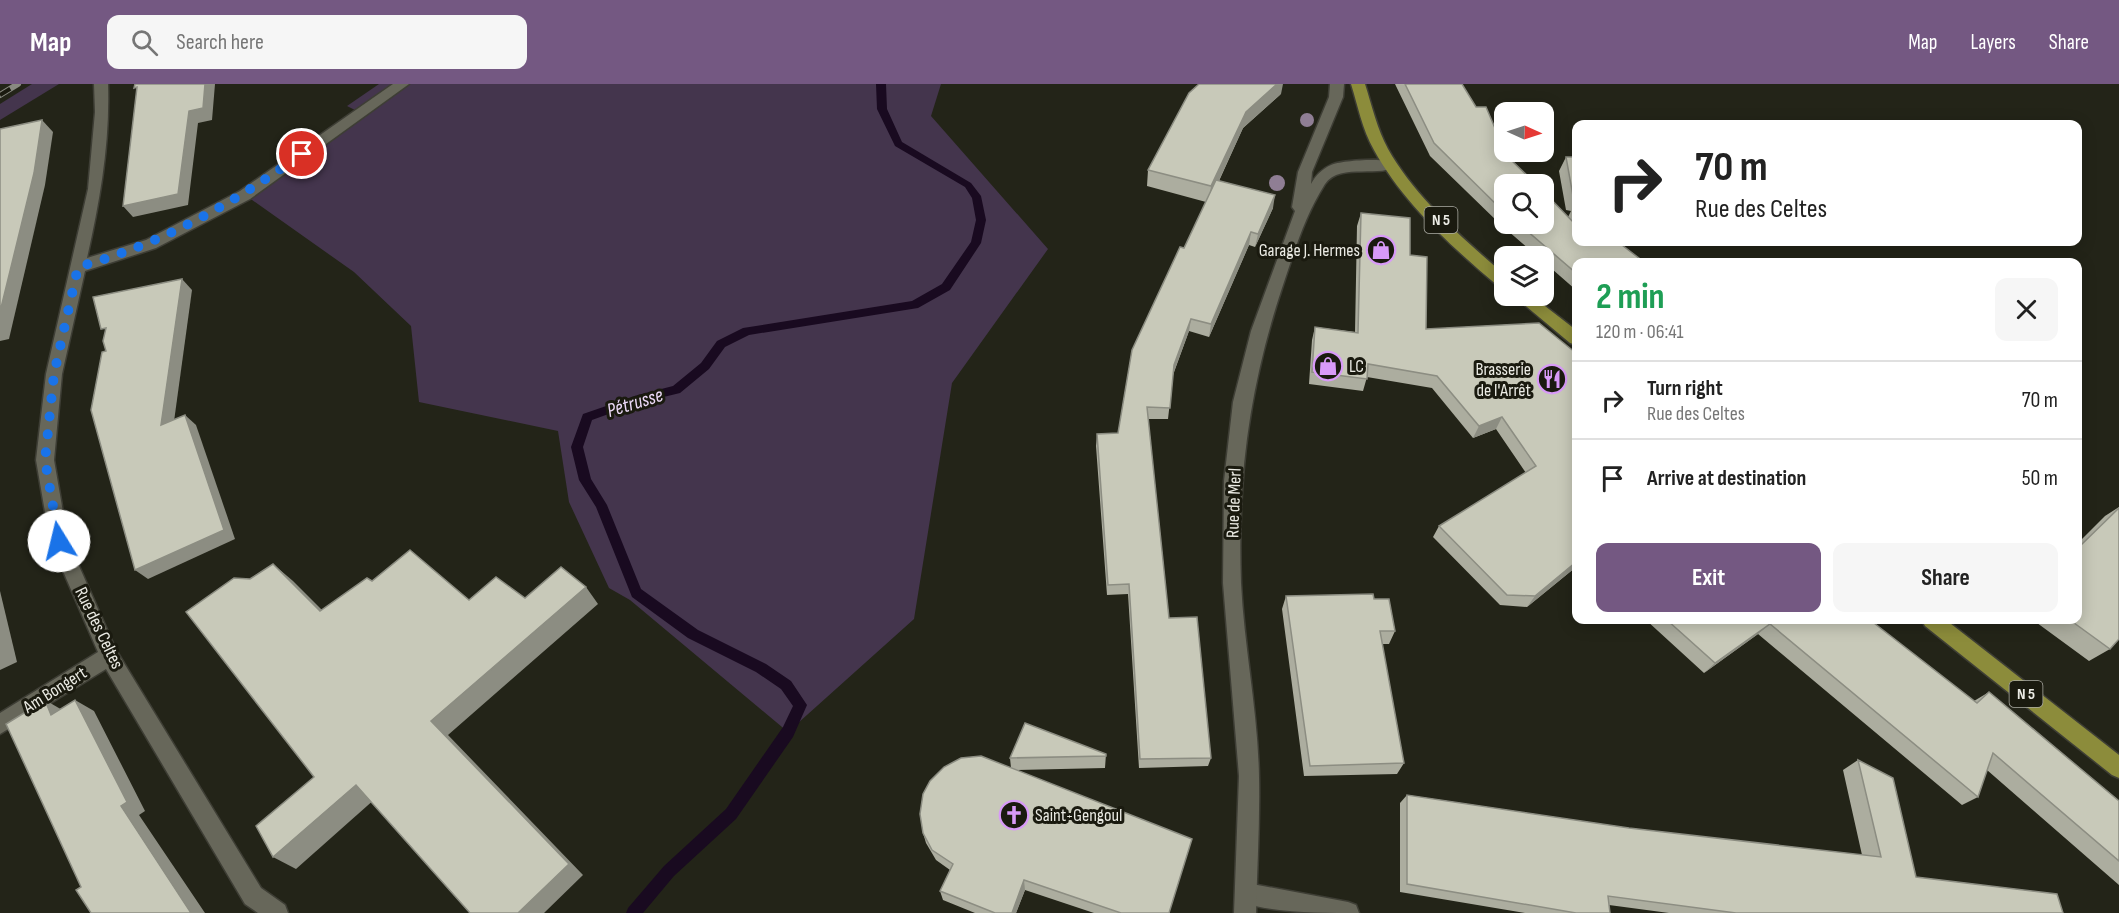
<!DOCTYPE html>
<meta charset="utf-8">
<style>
:root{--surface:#fff;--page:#f6f6f6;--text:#222;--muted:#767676;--line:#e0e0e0;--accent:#745882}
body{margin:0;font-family:"Sofia Sans Condensed",sans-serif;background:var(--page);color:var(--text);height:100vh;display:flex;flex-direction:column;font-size:22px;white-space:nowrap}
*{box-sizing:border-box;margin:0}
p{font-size:20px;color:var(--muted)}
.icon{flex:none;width:33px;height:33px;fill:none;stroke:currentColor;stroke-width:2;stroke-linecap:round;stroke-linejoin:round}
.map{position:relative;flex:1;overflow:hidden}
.sheet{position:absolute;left:1572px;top:174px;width:510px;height:366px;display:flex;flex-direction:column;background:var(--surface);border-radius:12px;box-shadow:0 3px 15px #0003}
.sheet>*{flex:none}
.top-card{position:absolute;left:1572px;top:36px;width:510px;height:126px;border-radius:12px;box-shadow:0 3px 15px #0003;background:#fff;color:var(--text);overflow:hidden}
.needle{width:39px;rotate:93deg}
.fabs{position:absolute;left:1494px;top:18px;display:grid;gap:12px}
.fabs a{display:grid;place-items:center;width:60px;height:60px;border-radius:12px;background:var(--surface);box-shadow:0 3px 15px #0003;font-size:30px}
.pin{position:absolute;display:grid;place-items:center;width:51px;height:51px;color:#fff;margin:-26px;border:3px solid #fff;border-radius:50%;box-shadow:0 2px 6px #0007}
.me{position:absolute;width:66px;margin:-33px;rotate:351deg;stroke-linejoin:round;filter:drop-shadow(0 0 4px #0008)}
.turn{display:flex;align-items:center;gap:21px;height:126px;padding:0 24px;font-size:27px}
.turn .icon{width:78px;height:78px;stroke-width:2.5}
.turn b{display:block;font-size:42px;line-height:51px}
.round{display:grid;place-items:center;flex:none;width:63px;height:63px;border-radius:12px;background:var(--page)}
.head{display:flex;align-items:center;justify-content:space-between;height:102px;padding:0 24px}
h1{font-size:36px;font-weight:700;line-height:45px;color:#1e9e55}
.button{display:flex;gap:12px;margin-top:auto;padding:12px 24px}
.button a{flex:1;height:69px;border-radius:12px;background:var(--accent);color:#fff;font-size:24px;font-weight:700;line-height:69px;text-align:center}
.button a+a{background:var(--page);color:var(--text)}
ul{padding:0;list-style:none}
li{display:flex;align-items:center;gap:18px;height:78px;padding:0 24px;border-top:2px solid var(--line)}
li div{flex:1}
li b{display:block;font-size:22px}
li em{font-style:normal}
header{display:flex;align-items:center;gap:36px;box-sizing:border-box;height:84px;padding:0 30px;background:var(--accent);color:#fff}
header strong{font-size:28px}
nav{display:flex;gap:33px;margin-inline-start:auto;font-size:21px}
.search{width:420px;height:54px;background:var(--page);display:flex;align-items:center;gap:15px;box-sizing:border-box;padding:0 21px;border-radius:12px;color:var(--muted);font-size:22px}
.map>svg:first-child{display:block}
.green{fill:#44354d}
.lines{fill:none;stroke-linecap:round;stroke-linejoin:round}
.stream{fill:#190a20;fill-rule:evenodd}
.street-casing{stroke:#3e3e35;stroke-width:3}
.secondary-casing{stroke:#3e3e35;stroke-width:3}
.primary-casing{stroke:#3e3e35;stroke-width:3}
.street{fill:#67675a;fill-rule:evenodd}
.secondary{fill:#67675a;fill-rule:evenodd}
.primary{fill:#8c8c3b;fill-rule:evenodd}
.rail-casing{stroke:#898a81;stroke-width:6}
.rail{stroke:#1a1a0f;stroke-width:4;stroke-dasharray:12;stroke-linecap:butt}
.tree{fill:#8f7e94}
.wall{fill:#acad9f}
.shaded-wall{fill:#8c8d82}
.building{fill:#c8c9b9;stroke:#8c8d82;stroke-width:1.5}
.route{stroke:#1a73e8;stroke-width:10;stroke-dasharray:0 18}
.labels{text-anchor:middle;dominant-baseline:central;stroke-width:6;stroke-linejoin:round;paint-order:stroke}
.shield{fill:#1a1a0f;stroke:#acaca4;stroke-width:1.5}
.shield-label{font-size:16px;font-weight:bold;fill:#ebebe4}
.poi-label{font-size:18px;fill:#ebebe4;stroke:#1a1a0f;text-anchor:end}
.street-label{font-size:18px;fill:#ebebe4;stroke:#1a1a0f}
.water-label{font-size:20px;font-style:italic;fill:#eddaf8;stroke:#1a1a0f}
</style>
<header>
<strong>Map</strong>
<div class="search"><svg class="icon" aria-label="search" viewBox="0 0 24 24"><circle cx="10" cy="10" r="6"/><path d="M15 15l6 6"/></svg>Search here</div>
<nav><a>Map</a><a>Layers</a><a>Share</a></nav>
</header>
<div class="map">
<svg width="2119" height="829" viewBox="0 0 2119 829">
<rect width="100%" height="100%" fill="#232418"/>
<!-- green -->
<g class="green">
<path d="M 32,0 L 59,0 L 0,36 L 0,20 Z"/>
<path d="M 379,0 L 941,0 L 931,32 L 1048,165 L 952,299 L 914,535 L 788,648 L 630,516 L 609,504 L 569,418 L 558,347 L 419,318 L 411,242 L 354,188 L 245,111 L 359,28 L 347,22 Z"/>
</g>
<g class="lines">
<!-- stream -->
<path class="stream" d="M 876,0 L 886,0 L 887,25 L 902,58 L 971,99 L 981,112 L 986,136 L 981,159 L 950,206 L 918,224 L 749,251 L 725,263 L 709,285 L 680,309 L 639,319 L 592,336 L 583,363 L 591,395 L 607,421 L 641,505 L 698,546 L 766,580 L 791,597 L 807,621 L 793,653 L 736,735 L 674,792 L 643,829 L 626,829 L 628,824 L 664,782 L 726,725 L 783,643 L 793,622 L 781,605 L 756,588 L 688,554 L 632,513 L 596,423 L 579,396 L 571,363 L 583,330 L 638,311 L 673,302 L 701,279 L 717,257 L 743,244 L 912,217 L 942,200 L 971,158 L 976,136 L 972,114 L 965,103 L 895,62 L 877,25 Z"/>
<!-- street casing -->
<g class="street-casing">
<g id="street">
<path d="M 94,0 L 108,0 C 110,59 100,116 87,174 L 146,156 L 240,107 L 393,0 L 409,0 L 250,115 L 156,164 L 85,187 L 62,290 L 54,376 L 68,457 L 116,566 L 261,804 L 285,821 L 288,829 L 258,829 L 245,820 L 106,585 L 0,650 L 0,629 L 98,568 L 50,457 L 36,376 L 46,290 L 88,105 L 95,28 Z"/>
<path d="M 1247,799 L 1348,818 L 1356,821 L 1359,829 C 1320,829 1276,829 1239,818 L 1236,810 L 1239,802 Z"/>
</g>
</g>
<!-- secondary casing -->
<g class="secondary-casing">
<path id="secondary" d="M 1330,0 L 1344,0 L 1343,13 L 1312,88 L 1311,100 C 1316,91 1322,85 1331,81 C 1341,76 1391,73 1396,80 C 1385,96 1340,77 1325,100 C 1306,130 1296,162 1285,195 C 1250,298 1237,390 1241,499 C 1244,563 1258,628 1259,693 C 1260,738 1257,784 1256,829 L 1234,829 L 1239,692 L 1223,499 L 1224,397 L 1233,318 L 1251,247 L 1295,127 L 1292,123 L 1298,88 L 1329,13 Z"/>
</g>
<!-- primary casing -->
<g class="primary-casing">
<g id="primary">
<path d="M 1351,0 L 1365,0 C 1372,22 1377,45 1388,65 C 1415,113 1463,155 1504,190 L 1504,204 L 1498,202 C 1453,164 1403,119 1374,66 C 1362,45 1358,22 1351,0 Z"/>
<path d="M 1514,212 L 1532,212 L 1576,246 L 1576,261 L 1570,259 Z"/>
<path d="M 1922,536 L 1946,536 L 2119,671 L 2119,694 L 2112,691 L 1925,542 Z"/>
</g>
</g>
<!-- street -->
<use href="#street" class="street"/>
<!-- secondary -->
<use href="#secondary" class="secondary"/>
<!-- primary -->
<use href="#primary" class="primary"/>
<!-- rail casing -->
<g class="rail-casing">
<path id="rail" d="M 0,11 L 18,0"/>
</g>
<!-- rail -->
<use href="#rail" class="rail"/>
</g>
<!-- trees -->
<g class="tree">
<circle cx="1307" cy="36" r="7"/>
<circle cx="1277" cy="99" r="8"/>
</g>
<!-- wall -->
<g class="wall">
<path d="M 1395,0 L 1462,0 L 1504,100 L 1504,140 L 1544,140 L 1568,133 L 1571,127 L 1566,126 L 1559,87 L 1566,73 L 1576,73 L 1576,206 L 1544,178 L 1544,172 L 1537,172 L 1500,140 L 1430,72 Z"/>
<path d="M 1281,10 L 1243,44 L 1219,97 L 1273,124 L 1255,163 L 1249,161 L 1209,253 L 1189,247 L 1173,291 L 1168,335 L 1148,335 L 1169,534 L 1211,674 L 1208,682 L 1139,684 L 1128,510 L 1107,511 L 1096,362 L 1097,350 L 1118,349 L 1184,164 L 1206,118 L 1147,102 L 1148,86 Z"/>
<path d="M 1361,129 L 1410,171 L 1426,245 L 1539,239 L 1576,483 L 1527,523 L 1500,521 L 1433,453 L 1439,442 L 1526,389 L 1496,345 L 1473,354 L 1432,304 L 1367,293 L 1363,307 L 1309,300 L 1312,256 L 1315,243 L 1355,248 L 1357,142 Z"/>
<path d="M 2119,423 L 2119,555 L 2110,565 L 2089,577 L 2033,536 L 2078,536 L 2078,459 L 2105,432 Z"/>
<path d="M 1286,512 L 1374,515 L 1395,547 L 1389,560 L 1382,560 L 1404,679 L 1397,690 L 1304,692 L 1282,525 Z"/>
<path d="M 1646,536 L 1870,536 L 1974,617 L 1989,608 L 2119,717 L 2119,801 L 1987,686 L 1978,713 L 1962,721 L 1758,550 L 1704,589 Z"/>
<path d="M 1106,670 L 1105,684 L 1017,686 L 1169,829 L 1094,829 L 1025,806 L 1016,829 L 975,829 L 943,816 L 940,807 L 950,786 L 936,776 L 926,759 L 923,749 L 1011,684 L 1010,674 Z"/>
<path d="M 1858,676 L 1916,793 L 2063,829 L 1669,829 L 1609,821 L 1610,829 L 1525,829 L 1400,808 L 1400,719 L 1407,711 L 1629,744 L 1862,771 L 1843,686 Z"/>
</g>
<!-- shaded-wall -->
<g class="shaded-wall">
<path d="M 205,0 L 215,0 L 212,36 L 198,39 L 188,121 L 133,133 L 123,122 L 189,27 Z"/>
<path d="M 1277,0 L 1283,0 L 1281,10 L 1243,44 L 1209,118 L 1211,102 L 1246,28 Z"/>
<path d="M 42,36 L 53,48 L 45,101 L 9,255 L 0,257 L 0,228 Z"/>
<path d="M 1275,111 L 1273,124 L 1255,163 L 1258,150 Z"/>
<path d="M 1251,148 L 1249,161 L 1209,253 L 1211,240 Z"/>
<path d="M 182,195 L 192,206 L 172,352 L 161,341 Z"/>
<path d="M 1191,235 L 1189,247 L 1172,293 L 1174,281 Z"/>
<path d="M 185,331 L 196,341 L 235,455 L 148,495 L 135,486 Z"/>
<path d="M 1502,333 L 1496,345 L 1473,354 L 1479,342 Z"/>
<path d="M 1576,478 L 1576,483 L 1527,523 L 1535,512 Z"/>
<path d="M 273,480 L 293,497 L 339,543 L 320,527 Z"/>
<path d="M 586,503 L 598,520 L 448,651 L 583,791 L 544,829 L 518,829 L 431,637 Z"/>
<path d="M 0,507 L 17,578 L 0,586 Z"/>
<path d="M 1770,540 L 1758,550 L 1704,589 L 1715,579 Z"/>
<path d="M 45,616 L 64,627 L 51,631 Z"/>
<path d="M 75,616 L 94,627 L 145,727 L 139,731 L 205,829 L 191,829 L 121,722 Z"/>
<path d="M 356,701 L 376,714 L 296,785 L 273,773 Z"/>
<path d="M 1024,796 L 1025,806 L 1016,829 L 1012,829 Z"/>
</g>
<!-- building -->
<g class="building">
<path d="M 135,0 L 205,0 L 203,24 L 189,27 L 178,110 L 123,122 L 137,3 L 134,4 Z"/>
<path d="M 1199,0 L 1277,0 L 1246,28 L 1211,102 L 1148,86 L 1189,9 Z"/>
<path d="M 1405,0 L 1462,0 L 1476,23 L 1486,23 L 1507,72 L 1536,100 L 1504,100 L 1504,128 L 1434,59 Z"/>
<path d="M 42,36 L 34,89 L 0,228 L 0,45 Z"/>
<path d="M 1566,73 L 1576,73 L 1576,113 L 1573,112 Z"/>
<path d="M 1216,96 L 1275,111 L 1258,150 L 1251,148 L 1211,240 L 1191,235 L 1174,281 L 1170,324 L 1147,323 L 1169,534 L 1197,533 L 1211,674 L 1140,675 L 1129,500 L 1108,501 L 1097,350 L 1118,349 L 1132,266 L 1180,163 L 1184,164 Z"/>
<path d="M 1544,108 L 1576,141 L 1576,158 L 1618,158 L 1644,178 L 1576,178 L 1576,189 L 1519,140 L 1544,140 Z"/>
<path d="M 1573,123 L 1576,125 L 1576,141 Z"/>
<path d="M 1361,129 L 1410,134 L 1410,171 L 1427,173 L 1426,245 L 1539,239 L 1576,269 L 1576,478 L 1535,512 L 1507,511 L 1439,442 L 1536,382 L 1502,333 L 1479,342 L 1437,292 L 1368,280 L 1367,295 L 1312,288 L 1315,243 L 1358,249 Z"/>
<path d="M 182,195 L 161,341 L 185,331 L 224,446 L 135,486 L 91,326 L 102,268 L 106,267 L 103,257 L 106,244 L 101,245 L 93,213 Z"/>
<path d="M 2119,424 L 2119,555 L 2110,565 L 2070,536 L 2078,536 L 2078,462 L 2079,463 Z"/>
<path d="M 410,466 L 469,516 L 496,493 L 525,514 L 561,483 L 586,503 L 431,637 L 569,780 L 518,829 L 470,829 L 356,701 L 273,773 L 256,742 L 314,693 L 186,528 L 234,494 L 250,495 L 273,480 L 320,527 L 367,494 L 372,497 Z"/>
<path d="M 1373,510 L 1374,515 L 1389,515 L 1395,547 L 1380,547 L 1404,679 L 1310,682 L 1286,512 Z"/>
<path d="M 1667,536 L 1870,536 L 1977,619 L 1989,608 L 2119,717 L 2119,777 L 1993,669 L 1978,713 L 1770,540 L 1715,579 Z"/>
<path d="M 45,616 L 51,631 L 75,616 L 127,718 L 121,722 L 191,829 L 91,829 L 76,806 L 81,803 L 6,640 Z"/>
<path d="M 1025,639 L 1106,670 L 1106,672 L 1010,674 Z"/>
<path d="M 981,672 L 1192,755 L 1169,829 L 1121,829 L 1024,796 L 1012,829 L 995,829 L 940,807 L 953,780 L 932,766 L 923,749 L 920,730 L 923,710 L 930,697 L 944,683 L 961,674 Z"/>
<path d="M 1858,676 L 1893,694 L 1916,793 L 2057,810 L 2063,829 L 1736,829 L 1608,812 L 1610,829 L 1576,829 L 1407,800 L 1407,711 L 1629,744 L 1881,773 Z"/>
</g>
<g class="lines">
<!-- route -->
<path class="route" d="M 59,457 L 45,376 L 54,290 L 78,183 C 164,159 230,121 302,70"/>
</g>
<!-- icons -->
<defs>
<g id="shop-ring" transform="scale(1.5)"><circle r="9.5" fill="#1a1a0f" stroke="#d89af8" stroke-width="1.5"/><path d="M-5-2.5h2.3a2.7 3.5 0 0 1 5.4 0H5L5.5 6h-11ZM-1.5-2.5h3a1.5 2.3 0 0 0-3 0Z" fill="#d89af8"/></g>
<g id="restaurant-ring" transform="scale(1.5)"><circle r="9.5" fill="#1a1a0f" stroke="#d89af8" stroke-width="1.5"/><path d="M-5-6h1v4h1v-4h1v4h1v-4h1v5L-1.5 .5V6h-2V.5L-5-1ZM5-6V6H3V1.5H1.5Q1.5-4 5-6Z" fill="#d89af8"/></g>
<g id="church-ring" transform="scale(1.5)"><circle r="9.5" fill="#1a1a0f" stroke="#d89af8" stroke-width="1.5"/><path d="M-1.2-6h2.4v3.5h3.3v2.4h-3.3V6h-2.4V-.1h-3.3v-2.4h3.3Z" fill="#d89af8"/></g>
</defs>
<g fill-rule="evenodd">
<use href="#shop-ring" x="1381" y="166"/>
<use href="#shop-ring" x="1328" y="282"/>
<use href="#restaurant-ring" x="1552" y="295"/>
<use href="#church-ring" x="1014" y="731"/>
</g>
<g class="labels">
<!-- shield labels -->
<g class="shield">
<rect x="1424.5" y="123" width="33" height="26" rx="4.5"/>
<rect x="2009.5" y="597" width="33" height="26" rx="4.5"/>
</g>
<g class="shield-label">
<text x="1441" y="136">N 5</text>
<text x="2026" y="610">N 5</text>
</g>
<!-- poi labels -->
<g class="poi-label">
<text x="1360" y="166">Garage J. Hermes</text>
<text x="1349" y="282" text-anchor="start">LC</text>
<text x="1531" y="285">Brasserie<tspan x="1531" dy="21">de l'Arrêt</tspan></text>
<text x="1035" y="731" text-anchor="start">Saint-Gengoul</text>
</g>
<!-- street labels -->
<g class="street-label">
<text transform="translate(1234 419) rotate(-88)">Rue de Merl</text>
<text transform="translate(99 544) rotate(64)">Rue des Celtes</text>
<text transform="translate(55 606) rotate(-32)">Am Bongert</text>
</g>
<!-- water labels -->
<g class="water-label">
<text transform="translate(635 319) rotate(-17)">Pétrusse</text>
</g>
</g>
</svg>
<div class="fabs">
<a><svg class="needle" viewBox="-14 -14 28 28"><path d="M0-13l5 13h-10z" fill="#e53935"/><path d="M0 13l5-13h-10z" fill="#767676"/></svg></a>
<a><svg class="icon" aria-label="search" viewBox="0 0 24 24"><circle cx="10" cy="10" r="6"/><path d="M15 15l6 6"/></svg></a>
<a><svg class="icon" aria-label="layers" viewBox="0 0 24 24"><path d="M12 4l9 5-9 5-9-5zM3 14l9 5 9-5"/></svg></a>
</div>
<div class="pin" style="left:302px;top:70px;background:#d93025"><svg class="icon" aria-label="arrive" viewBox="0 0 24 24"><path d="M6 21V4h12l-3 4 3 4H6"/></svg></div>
<svg class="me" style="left:59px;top:457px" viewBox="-20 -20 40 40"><circle r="19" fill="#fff"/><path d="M0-13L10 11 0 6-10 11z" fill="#1a73e8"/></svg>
<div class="top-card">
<div class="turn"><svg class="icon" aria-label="right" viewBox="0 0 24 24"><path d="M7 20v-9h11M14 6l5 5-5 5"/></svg><div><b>70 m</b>Rue des Celtes</div></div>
</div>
<section class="sheet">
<div class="head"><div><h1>2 min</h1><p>120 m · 06:41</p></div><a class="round"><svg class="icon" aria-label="close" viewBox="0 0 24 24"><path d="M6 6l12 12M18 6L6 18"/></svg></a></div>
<ul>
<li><svg class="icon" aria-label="right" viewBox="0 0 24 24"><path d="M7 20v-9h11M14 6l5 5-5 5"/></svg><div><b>Turn right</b><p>Rue des Celtes</p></div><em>70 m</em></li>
<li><svg class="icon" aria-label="arrive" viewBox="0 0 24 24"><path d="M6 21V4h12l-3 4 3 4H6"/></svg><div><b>Arrive at destination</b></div><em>50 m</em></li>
</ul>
<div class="button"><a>Exit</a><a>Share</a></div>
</section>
</div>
